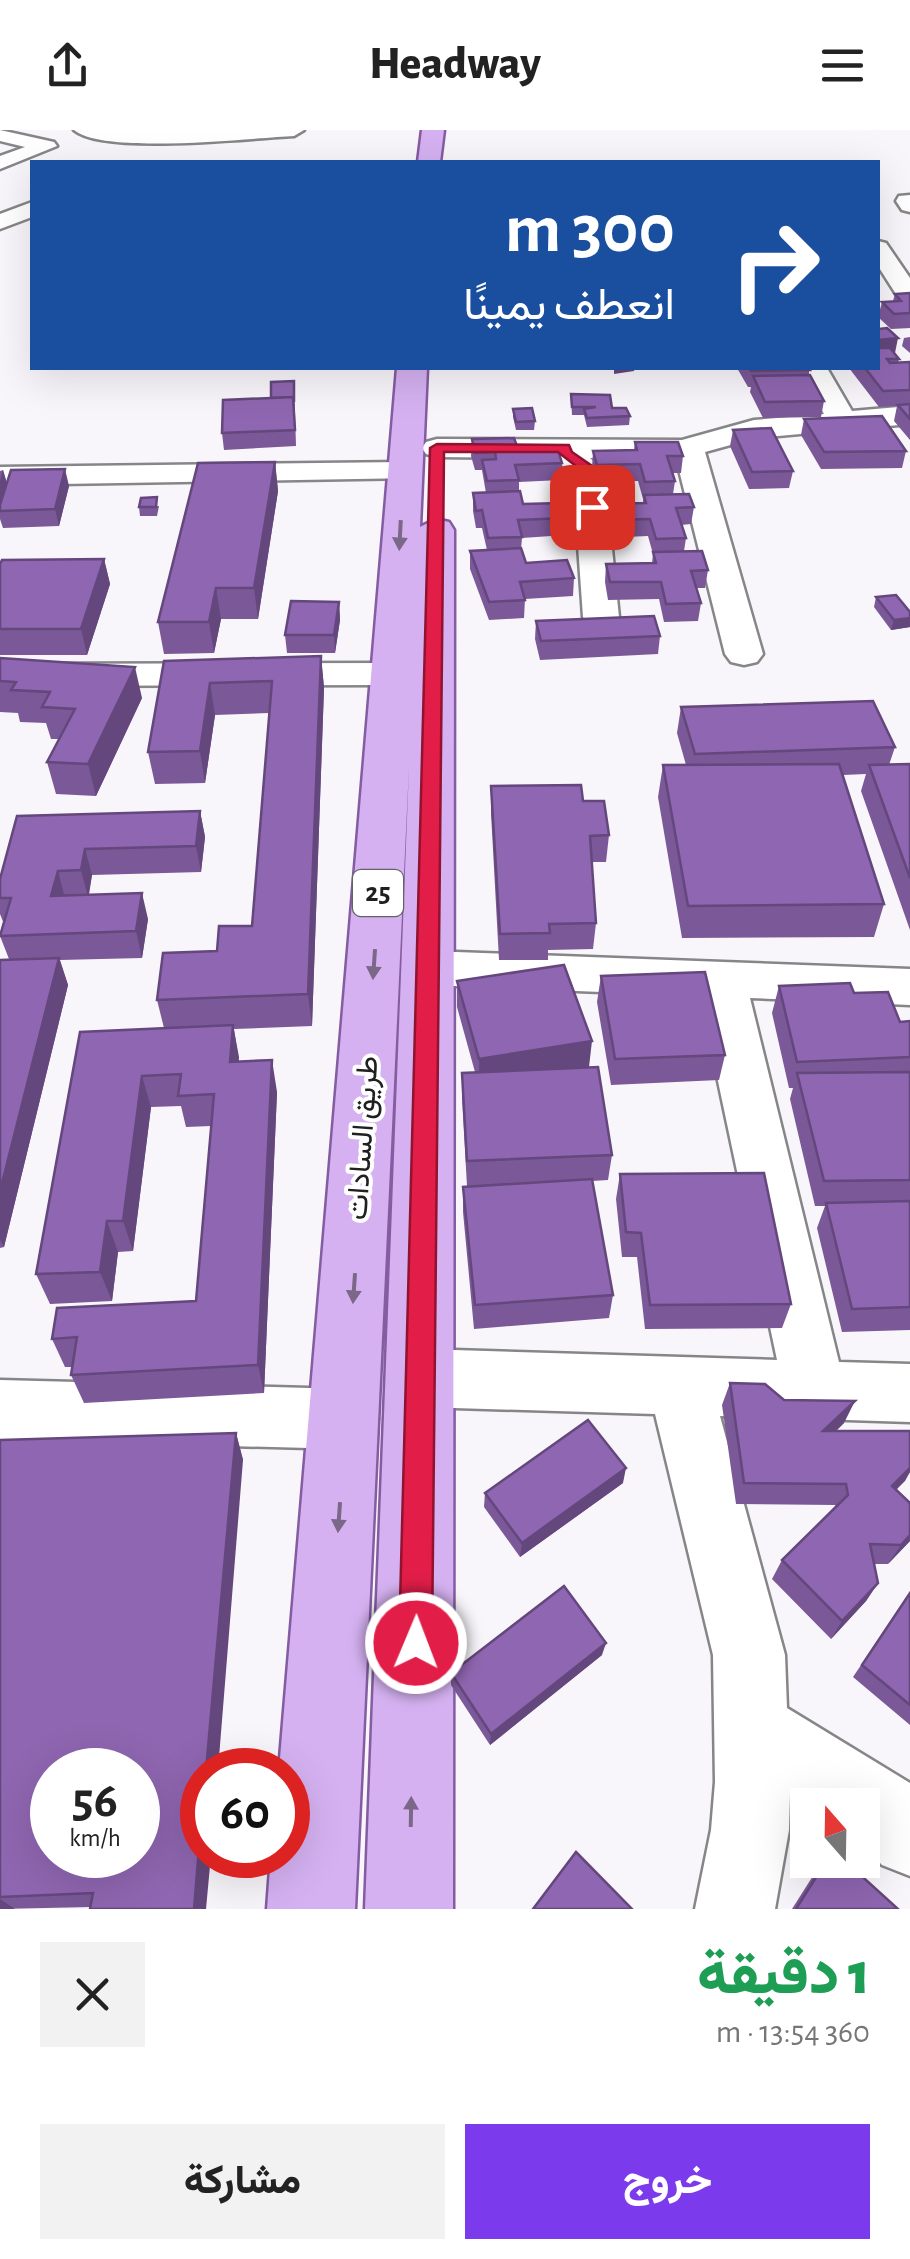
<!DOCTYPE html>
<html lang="ar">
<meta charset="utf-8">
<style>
:root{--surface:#fff;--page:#f2f2f2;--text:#222;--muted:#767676;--accent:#7c3aed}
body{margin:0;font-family:"Alegreya Sans",Vazirmatn,sans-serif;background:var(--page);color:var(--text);direction:rtl;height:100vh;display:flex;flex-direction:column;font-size:38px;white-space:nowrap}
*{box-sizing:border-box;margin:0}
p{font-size:32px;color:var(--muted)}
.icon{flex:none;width:55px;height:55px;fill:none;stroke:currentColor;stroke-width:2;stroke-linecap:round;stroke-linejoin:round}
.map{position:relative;height:1779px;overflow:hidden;direction:ltr}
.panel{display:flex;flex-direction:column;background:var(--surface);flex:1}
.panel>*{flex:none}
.guide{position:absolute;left:30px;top:30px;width:850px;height:210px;border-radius:0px;box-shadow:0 10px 40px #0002;direction:rtl;background:#1a4fa0;color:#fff;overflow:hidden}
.needle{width:65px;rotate:340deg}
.controls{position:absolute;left:790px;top:1658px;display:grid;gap:20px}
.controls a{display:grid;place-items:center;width:90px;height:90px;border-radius:0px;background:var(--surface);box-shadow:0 10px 40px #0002;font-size:50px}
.speed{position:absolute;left:30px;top:1618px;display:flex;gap:20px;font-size:50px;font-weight:700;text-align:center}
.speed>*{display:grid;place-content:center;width:130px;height:130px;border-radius:50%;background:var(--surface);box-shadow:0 10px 40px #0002;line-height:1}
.speed small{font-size:25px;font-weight:400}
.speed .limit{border:15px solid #d22;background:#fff;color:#111}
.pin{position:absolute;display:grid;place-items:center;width:85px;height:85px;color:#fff;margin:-42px;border-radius:20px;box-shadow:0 5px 15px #0006}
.me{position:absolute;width:110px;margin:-55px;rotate:1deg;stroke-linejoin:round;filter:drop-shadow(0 0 8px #0008)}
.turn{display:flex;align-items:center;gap:35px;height:210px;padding:0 40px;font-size:45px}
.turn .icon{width:130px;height:130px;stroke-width:2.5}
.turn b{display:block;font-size:70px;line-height:85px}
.round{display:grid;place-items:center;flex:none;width:105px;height:105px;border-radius:0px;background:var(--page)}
.overview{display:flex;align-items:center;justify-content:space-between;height:170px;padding:0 40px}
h1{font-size:60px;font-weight:800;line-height:75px;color:#1e9e55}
.primary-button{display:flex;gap:20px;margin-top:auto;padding:20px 40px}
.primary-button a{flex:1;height:115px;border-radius:0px;background:var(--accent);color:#fff;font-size:40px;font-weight:800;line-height:115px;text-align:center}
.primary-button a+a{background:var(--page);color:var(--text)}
header{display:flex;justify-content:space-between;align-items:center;height:130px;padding:0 40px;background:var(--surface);font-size:45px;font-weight:800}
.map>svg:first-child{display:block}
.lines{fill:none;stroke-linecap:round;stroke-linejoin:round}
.minor-casing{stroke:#868588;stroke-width:5}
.major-casing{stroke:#845ca2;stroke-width:5}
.minor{fill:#fff;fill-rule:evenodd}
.major{fill:#d5b1f1;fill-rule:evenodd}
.wall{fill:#7b5898}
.shaded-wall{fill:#64477c}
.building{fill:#8f66b1;stroke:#64477c;stroke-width:2.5;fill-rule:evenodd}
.oneway{fill:#7b6889}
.route{fill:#e11d48;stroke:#92132f;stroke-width:2.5}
.labels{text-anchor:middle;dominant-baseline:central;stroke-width:8;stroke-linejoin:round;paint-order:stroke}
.shield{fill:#fff;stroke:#646364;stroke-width:2.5}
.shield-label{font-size:28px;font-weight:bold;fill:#212021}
.street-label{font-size:30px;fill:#212021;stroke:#fff}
</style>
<header><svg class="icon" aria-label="menu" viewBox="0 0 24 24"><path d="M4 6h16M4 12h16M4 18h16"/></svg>Headway<svg class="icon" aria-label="share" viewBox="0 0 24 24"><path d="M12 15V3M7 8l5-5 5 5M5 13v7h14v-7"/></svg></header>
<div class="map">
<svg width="910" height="1779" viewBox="0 0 910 1779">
<rect width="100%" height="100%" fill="#f8f6fa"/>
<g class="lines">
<!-- minor casing -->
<g class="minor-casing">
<g id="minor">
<path d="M 0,0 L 54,12 L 57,16 L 0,39 L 0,26 L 25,17 L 0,11 Z"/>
<path d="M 74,0 L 304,0 L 294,6 C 251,8 103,25 74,0 Z"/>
<path d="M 910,65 L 910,82 L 902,80 L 896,71 L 899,66 Z"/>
<path d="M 32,72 L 32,87 L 0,99 L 0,84 Z"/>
<path d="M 878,111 L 886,113 L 910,148 L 910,175 L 901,172 L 878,136 Z"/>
<path d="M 799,238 L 827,238 L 852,281 L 910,276 L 910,294 L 756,308 L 705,322 L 763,524 L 757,532 L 744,535 L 731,532 L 725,524 L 676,328 L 590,328 L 604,341 L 619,487 L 614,495 L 601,498 L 588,495 L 583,487 L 573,344 L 553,328 L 437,327 L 426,324 L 422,318 L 426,312 L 437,309 L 682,310 L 754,290 L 824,284 Z"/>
<path d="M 404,332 L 415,334 L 420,341 L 415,348 L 0,355 L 0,337 Z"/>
<path d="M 392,533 L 406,536 L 411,544 L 406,552 L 392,555 L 0,556 L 0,534 Z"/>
<path d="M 429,821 L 910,839 L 910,875 L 750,868 L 839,1232 L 910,1234 L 910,1292 L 720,1286 L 785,1525 L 787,1578 L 910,1653 L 910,1746 L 882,1735 L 862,1714 L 862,1675 L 808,1675 L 790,1664 L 789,1700 L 775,1779 L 695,1779 L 711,1700 L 715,1652 L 713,1525 L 655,1284 L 422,1277 L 400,1268 L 391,1248 L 400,1228 L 422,1219 L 777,1230 L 700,866 L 429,855 L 412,850 L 405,838 L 412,826 Z"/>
<path d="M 0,1250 L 346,1259 L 369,1268 L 378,1289 L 369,1310 L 346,1319 L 0,1310 Z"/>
</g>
</g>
<!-- major casing -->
<g class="major-casing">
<g id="major">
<path d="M 422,0 L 444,0 L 440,32 L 418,32 Z"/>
<path d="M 397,238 L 427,238 L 420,397 L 436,389 L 449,392 L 454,400 L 453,1779 L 365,1779 L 409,637 L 355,1779 L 267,1779 L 271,1725 L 288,1725 L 288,1640 L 279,1640 Z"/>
</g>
</g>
<!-- minor -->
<use href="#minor" class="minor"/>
<!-- major -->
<use href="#major" class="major"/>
</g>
<!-- wall -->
<g class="wall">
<path d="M 910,163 L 910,198 L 891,199 L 878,187 L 882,172 L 893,171 L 895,164 Z"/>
<path d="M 910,207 L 910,223 L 902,216 L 904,208 Z"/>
<path d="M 894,223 L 899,229 L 898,233 L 910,232 L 910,310 L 894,291 L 897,276 L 879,277 L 849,238 L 878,238 Z"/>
<path d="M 737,238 L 809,238 L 809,245 L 824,271 L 821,287 L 763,288 L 750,262 L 751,257 L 748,257 Z"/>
<path d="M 294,251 L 296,316 L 224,320 L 222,303 Z"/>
<path d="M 571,264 L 612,278 L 630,286 L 629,295 L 587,297 L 584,285 L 572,285 Z"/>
<path d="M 513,279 L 535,291 L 534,300 L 516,300 L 513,287 Z"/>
<path d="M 804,289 L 906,321 L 902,338 L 821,339 L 801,305 Z"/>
<path d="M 733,300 L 793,341 L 789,358 L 749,359 L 730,316 Z"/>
<path d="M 472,309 L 562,333 L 561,350 L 519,352 L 519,361 L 523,374 L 567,388 L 566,405 L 522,408 L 521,419 L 526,433 L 574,448 L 573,466 L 525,469 L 524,488 L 489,490 L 470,439 L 470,421 L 487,420 L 482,398 L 476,398 L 473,381 L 473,363 L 486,363 L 482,340 L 475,340 L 471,326 Z"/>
<path d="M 635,312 L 683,326 L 681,343 L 673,343 L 675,351 L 673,364 L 694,377 L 691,394 L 681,395 L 686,408 L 684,421 L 708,440 L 705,458 L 696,458 L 701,473 L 698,491 L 664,492 L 659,469 L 608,470 L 605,452 L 606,434 L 652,433 L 653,424 L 648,406 L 603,408 L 599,392 L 600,374 L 643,373 L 643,369 L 638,351 L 595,352 L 592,338 L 593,321 L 634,320 Z"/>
<path d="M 275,332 L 278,361 L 258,489 L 221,489 L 214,523 L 164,524 L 158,492 Z"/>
<path d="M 3,340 L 7,354 L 69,356 L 59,396 L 3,398 L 0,389 L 0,341 Z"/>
<path d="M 159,376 L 157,386 L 140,386 L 139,377 Z"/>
<path d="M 104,429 L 110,454 L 87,525 L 0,525 L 0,434 Z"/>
<path d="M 876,467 L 910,482 L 910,497 L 891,500 L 874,477 Z"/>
<path d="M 339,472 L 340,490 L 335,523 L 287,523 L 285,505 Z"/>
<path d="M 536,491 L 660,506 L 658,524 L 540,530 L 535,509 Z"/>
<path d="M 321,526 L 324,558 L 312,896 L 234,899 L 239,932 L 277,962 L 264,1263 L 84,1273 L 71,1245 L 72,1237 L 65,1237 L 52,1209 L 196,1171 L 211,996 L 186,997 L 181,976 L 151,977 L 133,1121 L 118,1122 L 112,1171 L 50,1174 L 36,1144 L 164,898 L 157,870 L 217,821 L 252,796 L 269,583 L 215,585 L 205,653 L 155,654 L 148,622 L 164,531 Z"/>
<path d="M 0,528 L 142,568 L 96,666 L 56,664 L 47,632 L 59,609 L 51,609 L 46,593 L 20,592 L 18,583 L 0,582 Z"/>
<path d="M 681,577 L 895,617 L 889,635 L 910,634 L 910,800 L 861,661 L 866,644 L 843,645 L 884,774 L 874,807 L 682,808 L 658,667 L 663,635 L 686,635 L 677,603 Z"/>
<path d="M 491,656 L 583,671 L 609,705 L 606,732 L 592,732 L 596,793 L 593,819 L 548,820 L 548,830 L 499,830 L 491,683 Z"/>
<path d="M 200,681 L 205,707 L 201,742 L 92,745 L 89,765 L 148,789 L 142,828 L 60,830 L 68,855 L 4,1117 L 0,1118 L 0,830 L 9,829 L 0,806 L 4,794 L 0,784 L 0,749 L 17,686 Z"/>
<path d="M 601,846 L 725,925 L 719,950 L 611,955 L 597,872 Z"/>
<path d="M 457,851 L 589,937 L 580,938 L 612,1025 L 608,1050 L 592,1051 L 613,1165 L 609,1188 L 474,1199 L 463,1082 L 463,1057 L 467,1056 L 462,968 L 462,943 L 475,942 L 457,877 Z"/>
<path d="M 779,856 L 854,863 L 900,892 L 910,891 L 910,1200 L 842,1202 L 817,1098 L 825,1076 L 815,1076 L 790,969 L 793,958 L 789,958 L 772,883 Z"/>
<path d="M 620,1044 L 791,1174 L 782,1198 L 645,1199 L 637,1127 L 622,1127 L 616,1069 Z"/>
<path d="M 730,1253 L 784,1270 L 844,1293 L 836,1301 L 910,1301 L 910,1342 L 896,1360 L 910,1373 L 910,1411 L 888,1434 L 875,1434 L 878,1453 L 866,1471 L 831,1509 L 772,1449 L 782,1430 L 836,1377 L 835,1375 L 736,1374 L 722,1275 Z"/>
<path d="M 236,1303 L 243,1330 L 91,1777 L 0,1779 L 0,1310 Z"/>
<path d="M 623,1353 L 520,1427 L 484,1377 L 485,1363 Z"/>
<path d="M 910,1462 L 910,1595 L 853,1547 Z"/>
<path d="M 602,1525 L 490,1615 L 451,1555 L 451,1543 Z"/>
<path d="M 823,1730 L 844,1730 L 898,1779 L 792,1779 Z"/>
</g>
<!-- shaded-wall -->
<g class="shaded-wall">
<path d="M 898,208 L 895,223 L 878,225 L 878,210 Z"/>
<path d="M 614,238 L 635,238 L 634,241 L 614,244 Z"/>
<path d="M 275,332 L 278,361 L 258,489 L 254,458 Z"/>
<path d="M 65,339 L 69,356 L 59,396 L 55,379 Z"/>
<path d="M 3,340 L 8,357 L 0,381 L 0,351 Z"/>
<path d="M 104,429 L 110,454 L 87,525 L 81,499 Z"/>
<path d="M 216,458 L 221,489 L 214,523 L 209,492 Z"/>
<path d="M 339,472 L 340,490 L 335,523 L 334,505 Z"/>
<path d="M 910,488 L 910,497 L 891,500 L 894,490 Z"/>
<path d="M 321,526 L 324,558 L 312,896 L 308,864 Z"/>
<path d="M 135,537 L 142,568 L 96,666 L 88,634 Z"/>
<path d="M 210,553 L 215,585 L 205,653 L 200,621 Z"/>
<path d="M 200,681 L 205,707 L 201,742 L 196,716 Z"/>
<path d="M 85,719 L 92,745 L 88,767 L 81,740 Z"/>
<path d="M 58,741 L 65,768 L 51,766 Z"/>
<path d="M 142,763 L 148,789 L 142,828 L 136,801 Z"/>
<path d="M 59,828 L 68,855 L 4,1117 L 0,1110 L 0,1061 Z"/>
<path d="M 233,895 L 239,927 L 237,964 L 230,932 Z"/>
<path d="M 592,911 L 589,937 L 479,955 L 479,929 Z"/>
<path d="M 272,930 L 277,962 L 264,1263 L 258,1235 Z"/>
<path d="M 142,946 L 151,977 L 133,1121 L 123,1091 Z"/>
<path d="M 107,1091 L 118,1122 L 112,1171 L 100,1142 Z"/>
<path d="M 855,1271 L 844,1293 L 813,1323 L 823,1301 Z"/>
<path d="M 236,1303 L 243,1330 L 218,1640 L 206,1640 Z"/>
<path d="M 626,1338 L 623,1353 L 520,1427 L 522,1413 Z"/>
<path d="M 910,1338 L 910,1342 L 905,1351 L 879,1377 L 892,1356 Z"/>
<path d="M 910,1405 L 910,1411 L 888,1434 L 901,1415 Z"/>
<path d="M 878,1453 L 866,1471 L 831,1509 L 842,1491 Z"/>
<path d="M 606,1513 L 602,1525 L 490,1615 L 491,1604 Z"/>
<path d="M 202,1681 L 202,1725 L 211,1725 L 206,1779 L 194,1779 Z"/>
<path d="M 0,1769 L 15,1779 L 0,1779 Z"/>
</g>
<!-- building -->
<g class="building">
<path d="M 910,163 L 910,183 L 894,184 L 882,172 L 901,171 L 895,164 Z"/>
<path d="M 887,198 L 898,208 L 878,210 L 878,199 Z"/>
<path d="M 878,218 L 890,218 L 899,229 L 887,229 L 890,233 L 910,232 L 910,260 L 883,261 L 865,238 L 878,238 Z"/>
<path d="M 749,238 L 809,238 L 810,240 L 751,241 Z"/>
<path d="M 810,245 L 824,271 L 765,272 L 753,246 Z"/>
<path d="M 294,251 L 294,272 L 293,267 L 271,268 L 271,252 Z"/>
<path d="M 571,264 L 610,265 L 612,278 L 626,278 L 630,286 L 587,288 L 584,279 L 596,277 L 572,277 Z"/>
<path d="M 293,267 L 295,300 L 222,303 L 223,270 Z"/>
<path d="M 910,274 L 910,289 L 898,275 Z"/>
<path d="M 532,278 L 535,291 L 516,292 L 513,279 Z"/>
<path d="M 882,286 L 906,321 L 824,322 L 804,289 Z"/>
<path d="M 771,298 L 793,341 L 752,342 L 733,300 Z"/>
<path d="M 514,308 L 519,322 L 558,320 L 562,333 L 515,335 L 519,350 L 487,351 L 482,330 L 496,329 L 495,322 L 475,323 L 472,309 Z"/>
<path d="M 635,312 L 678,312 L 683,326 L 667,326 L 675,351 L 645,352 L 640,334 L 597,335 L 593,321 L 637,320 Z"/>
<path d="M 275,332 L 254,458 L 216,458 L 209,492 L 158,492 L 198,333 Z"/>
<path d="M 65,339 L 55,379 L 0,381 L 0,375 L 11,340 Z"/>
<path d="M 520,361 L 523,374 L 562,373 L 567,388 L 518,390 L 522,407 L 488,408 L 482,380 L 476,381 L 473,363 Z"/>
<path d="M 689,364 L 694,377 L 676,378 L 686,408 L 656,409 L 650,389 L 604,390 L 600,374 L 646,373 L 644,365 Z"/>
<path d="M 157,367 L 156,377 L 139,377 L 141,368 Z"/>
<path d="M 521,418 L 526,433 L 567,430 L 574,448 L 520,452 L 525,470 L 489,472 L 470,421 Z"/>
<path d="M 702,421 L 708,440 L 691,441 L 701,473 L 666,474 L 661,452 L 610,452 L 606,434 L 656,433 L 653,422 Z"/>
<path d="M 104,429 L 81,499 L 0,499 L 0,434 L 2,430 Z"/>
<path d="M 896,465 L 910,482 L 910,488 L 894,490 L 876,467 Z"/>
<path d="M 291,471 L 339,472 L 334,505 L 285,505 Z"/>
<path d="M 654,486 L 660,506 L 541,511 L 536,491 Z"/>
<path d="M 321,526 L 308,864 L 157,870 L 163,823 L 217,821 L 219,796 L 252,796 L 272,551 L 210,553 L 200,621 L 148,622 L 164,531 Z"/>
<path d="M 0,528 L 135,537 L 88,634 L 47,632 L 75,579 L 42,577 L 50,562 L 11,560 L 16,552 L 0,551 Z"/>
<path d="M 873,571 L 895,617 L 695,624 L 681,577 Z"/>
<path d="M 839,634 L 884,774 L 688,776 L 663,635 Z"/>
<path d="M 910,634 L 910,748 L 869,635 Z"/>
<path d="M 581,655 L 583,671 L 604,671 L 609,705 L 590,706 L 596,793 L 549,794 L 550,803 L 500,804 L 491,656 Z"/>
<path d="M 200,681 L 196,716 L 85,719 L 81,740 L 58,741 L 51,766 L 142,763 L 136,801 L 0,806 L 11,768 L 0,768 L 0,749 L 17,686 Z"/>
<path d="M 59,828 L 0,1061 L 0,830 Z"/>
<path d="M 564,835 L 592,911 L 479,929 L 457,851 Z"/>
<path d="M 705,842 L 725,925 L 615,929 L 601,846 Z"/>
<path d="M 850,853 L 854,863 L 888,862 L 900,892 L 910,891 L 910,927 L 797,932 L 779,856 Z"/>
<path d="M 233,895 L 230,932 L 272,930 L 258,1235 L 71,1245 L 77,1207 L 52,1209 L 57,1178 L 196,1171 L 214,964 L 178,966 L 181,944 L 142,946 L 123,1091 L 107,1091 L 100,1142 L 36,1144 L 80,902 Z"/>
<path d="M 598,937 L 612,1025 L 467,1031 L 462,943 Z"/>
<path d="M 910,942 L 910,1050 L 824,1051 L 797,943 Z"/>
<path d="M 764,1043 L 791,1174 L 650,1175 L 641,1103 L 626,1102 L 620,1044 Z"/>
<path d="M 592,1049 L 613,1165 L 475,1175 L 463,1057 Z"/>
<path d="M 910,1071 L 910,1177 L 852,1179 L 826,1073 Z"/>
<path d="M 730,1253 L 765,1254 L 784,1270 L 855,1271 L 823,1301 L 910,1301 L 910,1338 L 892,1356 L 910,1373 L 910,1405 L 901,1415 L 870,1414 L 878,1453 L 842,1491 L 782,1430 L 848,1365 L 846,1354 L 744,1353 Z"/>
<path d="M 588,1290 L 626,1338 L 522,1413 L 485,1363 Z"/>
<path d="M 236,1303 L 206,1640 L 202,1640 L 202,1681 L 194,1779 L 90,1779 L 93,1763 L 0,1767 L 0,1310 ZM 52,1640 L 138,1640 L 138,1725 L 52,1725 Z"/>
<path d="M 564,1456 L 606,1513 L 491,1604 L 451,1543 Z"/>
<path d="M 910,1463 L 910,1575 L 862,1535 Z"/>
<path d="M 576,1722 L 632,1779 L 533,1779 Z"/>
<path d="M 827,1730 L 844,1730 L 898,1779 L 796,1779 Z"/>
</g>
<!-- one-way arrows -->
<defs><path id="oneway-solid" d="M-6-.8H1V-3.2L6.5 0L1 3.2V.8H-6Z" transform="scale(2.5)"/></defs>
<g class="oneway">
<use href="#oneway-solid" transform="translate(400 405) rotate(93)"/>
<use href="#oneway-solid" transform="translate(374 834) rotate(94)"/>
<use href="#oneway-solid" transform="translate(354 1158) rotate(94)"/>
<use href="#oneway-solid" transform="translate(339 1387) rotate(94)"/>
<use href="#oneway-solid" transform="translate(411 1682) rotate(-89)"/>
</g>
<!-- route -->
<path class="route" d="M 437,314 L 569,315 L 572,322 L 595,338 L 599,377 L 587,380 L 581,340 L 558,322 L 444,322 L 432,1513 L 427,1525 L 416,1529 L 404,1525 L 399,1513 L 430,318 Z"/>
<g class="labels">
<!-- shield labels -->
<rect class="shield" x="353" y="740" width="50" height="46" rx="8"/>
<g class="shield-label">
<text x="378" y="763">25</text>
</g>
<!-- street labels -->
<g class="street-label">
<text transform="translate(363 1008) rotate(-86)">طريق السادات</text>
</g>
</g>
</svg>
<div class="controls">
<a><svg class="needle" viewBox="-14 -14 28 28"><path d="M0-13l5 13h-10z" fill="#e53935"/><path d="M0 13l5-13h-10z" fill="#767676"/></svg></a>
</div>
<div class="speed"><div>56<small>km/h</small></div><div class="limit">60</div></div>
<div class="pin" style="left:592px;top:377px;background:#d93025"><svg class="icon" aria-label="arrive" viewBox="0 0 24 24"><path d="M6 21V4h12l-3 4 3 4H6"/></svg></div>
<svg class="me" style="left:416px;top:1513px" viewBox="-20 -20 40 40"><circle r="17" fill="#e11d48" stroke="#fff" stroke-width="3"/><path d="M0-11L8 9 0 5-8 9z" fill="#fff"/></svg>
<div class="guide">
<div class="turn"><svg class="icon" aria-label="right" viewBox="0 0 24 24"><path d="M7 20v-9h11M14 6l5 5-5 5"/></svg><div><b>300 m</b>انعطف يمينًا</div></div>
</div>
</div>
<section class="panel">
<div class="overview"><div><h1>1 دقيقة</h1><p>360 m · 13:54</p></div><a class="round"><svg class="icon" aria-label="close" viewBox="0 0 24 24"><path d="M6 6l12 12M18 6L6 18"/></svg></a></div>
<div class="primary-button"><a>خروج</a><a>مشاركة</a></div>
</section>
